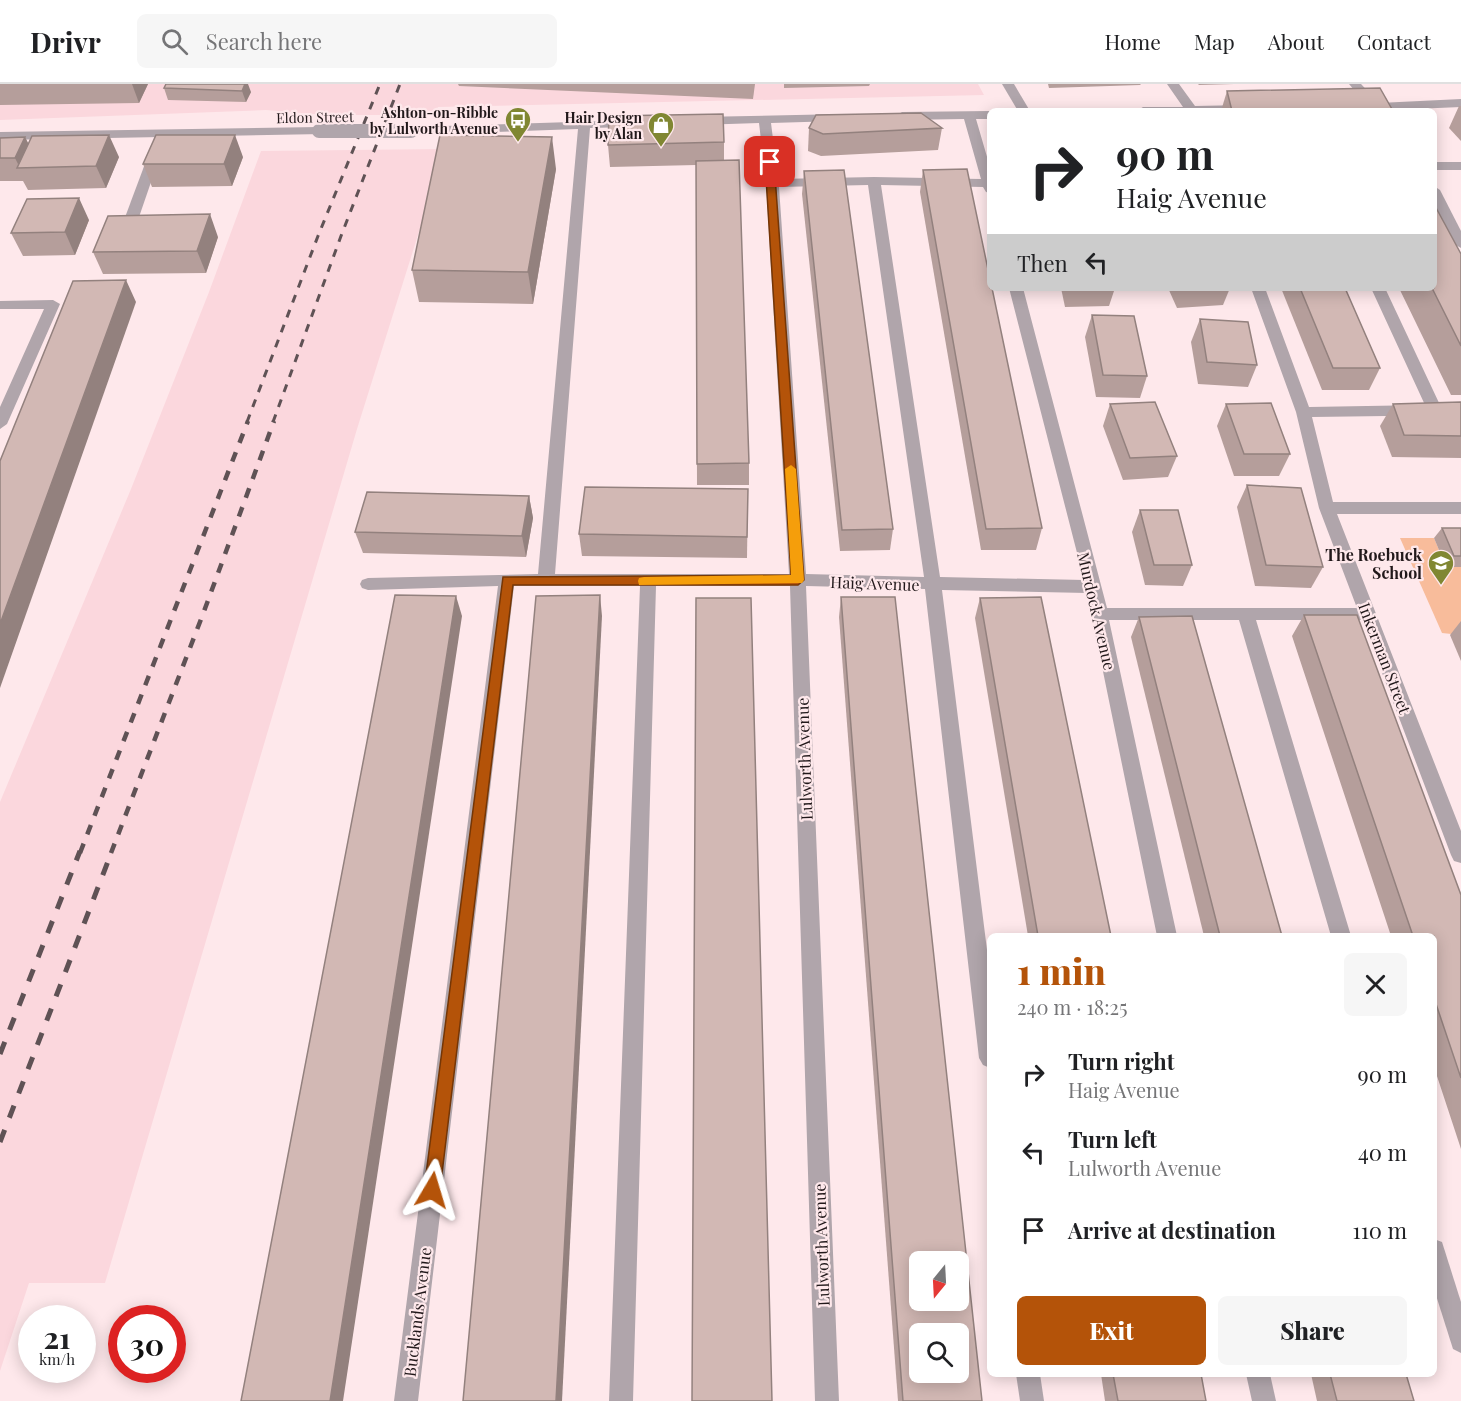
<!DOCTYPE html>
<meta charset="utf-8">
<style>
:root{--surface:#fff;--page:#f6f6f6;--text:#202124;--muted:#757577;--line:#e0e0e0;--accent:#b45309}
body{margin:0;font-family:"Playfair Display",serif;background:var(--page);color:var(--text);height:100vh;display:flex;flex-direction:column;font-size:22px;white-space:nowrap}
*{box-sizing:border-box;margin:0}
p{font-size:20px;color:var(--muted)}
.icon{flex:none;width:33px;height:33px;fill:none;stroke:currentColor;stroke-width:2;stroke-linecap:round;stroke-linejoin:round}
.map{position:relative;flex:1;overflow:hidden}
.sheet{position:absolute;left:987px;top:849px;width:450px;height:444px;display:flex;flex-direction:column;background:var(--surface);border-radius:9px;box-shadow:0 3px 15px #0003}
.sheet>*{flex:none}
.banner{position:absolute;left:987px;top:24px;width:450px;height:183px;border-radius:9px;box-shadow:0 3px 15px #0003;background:#fff;color:var(--text);overflow:hidden}
.needle{width:39px;rotate:198deg}
.tools{position:absolute;left:909px;top:1167px;display:grid;gap:12px}
.tools a{display:grid;place-items:center;width:60px;height:60px;border-radius:9px;background:var(--surface);box-shadow:0 3px 15px #0003;font-size:30px}
.speed{position:absolute;left:18px;top:1221px;display:flex;gap:12px;font-size:30px;font-weight:700;text-align:center}
.speed>*{display:grid;place-content:center;width:78px;height:78px;border-radius:50%;background:var(--surface);box-shadow:0 3px 15px #0003;line-height:1}
.speed small{font-size:15px;font-weight:400}
.speed .limit{border:9px solid #d22;background:#fff;color:#111}
.pin{position:absolute;display:grid;place-items:center;width:51px;height:51px;color:#fff;margin:-26px;border-radius:12px;box-shadow:0 3px 9px #0006}
.me{position:absolute;width:66px;margin:-33px;rotate:7deg;stroke-linejoin:round;filter:drop-shadow(0 0 4px #0008)}
.turn{display:flex;align-items:center;gap:21px;height:126px;padding:0 30px;font-size:27px}
.turn .icon{width:78px;height:78px;stroke-width:2.5}
.turn b{display:block;font-size:42px;line-height:51px}
.then{display:flex;align-items:center;height:57px;padding:0 30px;background:#0003;gap:12px;font-size:22px}
.round{display:grid;place-items:center;flex:none;width:63px;height:63px;border-radius:9px;background:var(--page)}
.head{display:flex;align-items:center;justify-content:space-between;height:102px;padding:0 30px}
h1{font-size:36px;font-weight:800;line-height:45px;color:var(--accent)}
.button{display:flex;gap:12px;margin-top:auto;padding:12px 30px}
.button a{flex:1;height:69px;border-radius:9px;background:var(--accent);color:#fff;font-size:24px;font-weight:800;line-height:69px;text-align:center}
.button a+a{background:var(--page);color:var(--text)}
ul{padding:0;list-style:none}
li{display:flex;align-items:center;gap:18px;height:78px;padding:0 30px}
li div{flex:1}
li b{display:block;font-size:22px}
li em{font-style:normal}
header{display:flex;align-items:center;gap:36px;box-sizing:border-box;height:84px;padding:0 30px;background:var(--surface);border-bottom:2px solid var(--line)}
header strong{font-size:28px}
nav{display:flex;gap:33px;margin-inline-start:auto;font-size:21px}
.search{width:420px;height:54px;background:var(--page);display:flex;align-items:center;gap:15px;box-sizing:border-box;padding:0 21px;border-radius:9px;color:var(--muted);font-size:22px}
.map>svg:first-child{display:block}
.built{fill:#fbd7dd}
.green{fill:#f8bc9b}
.lines{fill:none;stroke-linecap:round;stroke-linejoin:round}
.minor{fill:#b0a5ab;fill-rule:evenodd}
.rail-far2{stroke:#5f5255;stroke-width:3;stroke-dasharray:8 8;stroke-linecap:butt}
.rail-far1{stroke:#5f5255;stroke-width:4.5;stroke-dasharray:10 10;stroke-linecap:butt}
.rail{stroke:#5f5255;stroke-width:5;stroke-dasharray:13 13;stroke-linecap:butt}
.minor-bridge{stroke:#b0a5ab;stroke-width:14}
.wall{fill:#b59e9b}
.shaded-wall{fill:#93817e}
.building{fill:#d2b8b4;stroke:#93817e;stroke-width:1.5;fill-rule:evenodd}
.route{fill:#b45309;stroke:#753606;stroke-width:1.5}
.slow{fill:#f59e0b}
.labels{text-anchor:middle;dominant-baseline:central;stroke-width:4.5;stroke-linejoin:round;paint-order:stroke}
.far-poi-label{font-size:14px;font-weight:bold;fill:#21181a;stroke:#fee8eb;text-anchor:end}
.far-street-label{font-size:14px;fill:#21181a;stroke:#fee8eb}
.poi-label{font-size:16px;font-weight:bold;fill:#21181a;stroke:#fee8eb;text-anchor:end}
.street-label{font-size:16px;fill:#21181a;stroke:#fee8eb}
</style>
<header>
<strong>Drivr</strong>
<div class="search"><svg class="icon" aria-label="search" viewBox="0 0 24 24"><circle cx="10" cy="10" r="6"/><path d="M15 15l6 6"/></svg>Search here</div>
<nav><a>Home</a><a>Map</a><a>About</a><a>Contact</a></nav>
</header>
<div class="map">
<svg width="1461" height="1317" viewBox="0 0 1461 1317">
<rect width="100%" height="100%" fill="#fee8eb"/>
<!-- built -->
<g class="built">
<path d="M 0,0 L 978,0 L 984,11 L 438,23 L 436,30 L 416,31 L 325,31 L 266,26 L 0,36 Z"/>
<path d="M 445,65 L 357,345 L 105,1199 L 29,1199 L 0,1287 L 0,718 L 131,405 L 209,208 L 261,67 Z"/>
</g>
<!-- green -->
<path class="green" d="M 1400,454 L 1434,454 L 1446,483 L 1461,483 L 1461,551 L 1442,549 Z"/>
<g class="lines">
<!-- minor -->
<g class="minor">
<path d="M 1002,0 L 1014,0 L 1030,27 L 1018,27 Z"/>
<path d="M 1167,0 L 1179,0 L 1195,22 L 1246,21 L 1252,25 L 1251,27 L 1137,27 L 1143,23 L 1183,23 Z"/>
<path d="M 1349,0 L 1361,0 L 1379,19 L 1461,15 L 1461,23 L 1367,27 L 1361,23 L 1366,20 Z"/>
<path d="M 990,27 L 990,35 L 976,35 L 990,83 L 990,109 L 986,108 L 983,103 L 881,101 L 940,493 L 1084,496 L 1009,204 L 1023,204 L 1107,524 L 1357,524 L 1319,424 L 1296,328 L 1251,204 L 1265,204 L 1309,323 L 1425,321 L 1371,204 L 1385,204 L 1440,321 L 1461,321 L 1461,331 L 1312,333 L 1333,418 L 1461,418 L 1461,430 L 1337,430 L 1461,747 L 1461,779 L 1454,777 L 1451,771 L 1362,536 L 1256,536 L 1351,852 L 1331,852 L 1239,536 L 1109,536 L 1177,852 L 1157,852 L 1087,509 L 942,506 L 990,890 L 990,984 L 983,981 L 979,974 L 925,505 L 806,502 L 839,1317 L 815,1317 L 790,502 L 656,502 L 633,1317 L 609,1317 L 640,502 L 514,502 L 418,1317 L 394,1317 L 498,502 L 368,506 L 362,504 L 360,500 L 362,496 L 368,494 L 538,490 L 578,45 L 411,51 L 405,47 L 411,43 L 635,36 L 635,42 L 631,43 L 590,44 L 555,490 L 789,490 L 766,99 L 759,39 L 698,41 L 692,37 L 698,33 L 842,30 L 842,36 L 838,37 L 771,39 L 778,95 L 874,93 L 981,95 L 964,35 L 902,36 L 896,32 L 902,28 ZM 868,101 L 924,493 L 806,490 L 779,103 Z"/>
<path d="M 319,43 L 325,47 L 323,50 L 0,56 L 0,48 Z"/>
<path d="M 155,65 L 161,69 L 138,136 L 136,139 L 126,139 L 124,136 L 149,69 Z"/>
<rect x="1434" y="78" width="27" height="8"/>
<path d="M 1434,102 L 1440,106 L 1461,147 L 1461,164 L 1454,160 L 1434,119 Z"/>
<path d="M 53,216 L 60,220 L 7,340 L 0,345 L 0,323 L 44,225 L 0,225 L 0,217 Z"/>
<path d="M 1434,1155 L 1442,1158 L 1461,1218 L 1461,1269 L 1453,1265 L 1434,1205 Z"/>
<path d="M 1016,1290 L 1040,1290 L 1044,1317 L 1020,1317 Z"/>
<path d="M 1246,1290 L 1270,1290 L 1276,1317 L 1252,1317 Z"/>
</g>
<!-- rail-far2 -->
<g class="rail-far2">
<path d="M 247,338 L 318,152 L 380,0"/>
<path d="M 273,338 L 341,152 L 400,0"/>
</g>
<!-- rail-far1 -->
<g class="rail-far1">
<path d="M 80,769 L 248,337"/>
<path d="M 111,769 L 203,530 L 274,337"/>
</g>
<!-- rail -->
<g class="rail">
<path d="M 0,970 L 80,767"/>
<path d="M 0,1058 L 112,767"/>
</g>
<!-- minor-bridge -->
<path class="minor-bridge" d="M 319,47 L 411,47"/>
</g>
<!-- wall -->
<g class="wall">
<path d="M 0,0 L 148,0 L 139,19 L 0,21 Z"/>
<path d="M 166,0 L 251,8 L 246,18 L 168,16 L 164,4 Z"/>
<path d="M 458,0 L 755,0 L 753,15 L 459,2 Z"/>
<path d="M 784,0 L 870,0 L 869,2 L 784,4 Z"/>
<path d="M 1048,0 L 1141,0 L 1140,1 L 1049,4 Z"/>
<path d="M 1198,0 L 1234,0 L 1199,1 Z"/>
<path d="M 1227,7 L 1393,27 L 1221,27 Z"/>
<path d="M 1459,22 L 1461,22 L 1461,57 L 1449,44 Z"/>
<path d="M 809,44 L 942,44 L 938,66 L 821,72 L 808,67 Z"/>
<path d="M 25,53 L 28,59 L 119,73 L 106,104 L 28,106 L 23,97 L 0,97 L 0,54 Z"/>
<path d="M 724,58 L 724,76 L 749,379 L 749,401 L 697,401 L 696,81 L 610,83 L 608,61 Z"/>
<path d="M 243,73 L 232,102 L 152,103 L 143,80 Z"/>
<path d="M 556,85 L 533,220 L 419,218 L 412,186 Z"/>
<path d="M 923,86 L 1042,444 L 1036,466 L 981,466 L 920,108 Z"/>
<path d="M 804,87 L 893,445 L 890,466 L 840,467 L 802,110 Z"/>
<path d="M 89,136 L 75,171 L 23,172 L 11,149 Z"/>
<path d="M 218,153 L 206,189 L 103,190 L 93,168 Z"/>
<path d="M 1461,170 L 1461,311 L 1451,311 L 1399,204 L 1434,204 Z"/>
<path d="M 1061,204 L 1115,204 L 1109,222 L 1065,223 Z"/>
<path d="M 1168,204 L 1230,204 L 1223,221 L 1177,224 Z"/>
<path d="M 1281,204 L 1345,204 L 1380,284 L 1369,306 L 1322,306 Z"/>
<path d="M 1092,231 L 1147,292 L 1140,314 L 1096,313 L 1085,253 Z"/>
<path d="M 1200,235 L 1257,281 L 1248,303 L 1198,300 L 1191,258 Z"/>
<path d="M 1461,318 L 1461,374 L 1392,373 L 1380,342 L 1393,320 Z"/>
<path d="M 1110,320 L 1177,372 L 1168,393 L 1123,396 L 1103,342 Z"/>
<path d="M 1226,320 L 1290,370 L 1279,392 L 1234,392 L 1217,342 Z"/>
<path d="M 1247,401 L 1323,483 L 1311,504 L 1255,502 L 1237,423 Z"/>
<path d="M 748,405 L 747,474 L 582,472 L 579,450 Z"/>
<path d="M 529,412 L 533,434 L 526,473 L 363,469 L 355,448 Z"/>
<path d="M 1140,426 L 1192,481 L 1183,502 L 1145,501 L 1132,448 Z"/>
<path d="M 1442,444 L 1461,444 L 1461,483 L 1446,483 L 1434,454 Z"/>
<path d="M 841,513 L 982,1317 L 898,1317 L 839,533 Z"/>
<path d="M 980,514 L 1111,852 L 1028,852 L 975,534 Z"/>
<path d="M 1304,531 L 1461,811 L 1461,1065 L 1434,983 L 1434,852 L 1391,852 L 1292,552 Z"/>
<path d="M 1139,533 L 1282,852 L 1204,852 L 1131,553 Z"/>
<path d="M 1461,537 L 1461,577 L 1450,551 Z"/>
<path d="M 1101,1290 L 1201,1290 L 1206,1317 L 1105,1317 Z"/>
<path d="M 1311,1290 L 1406,1290 L 1414,1317 L 1317,1317 Z"/>
</g>
<!-- shaded-wall -->
<g class="shaded-wall">
<path d="M 132,0 L 148,0 L 139,19 Z"/>
<path d="M 245,0 L 248,0 L 251,8 L 246,18 L 242,7 Z"/>
<path d="M 109,51 L 119,73 L 106,104 L 96,82 Z"/>
<path d="M 235,51 L 243,73 L 232,102 L 224,80 Z"/>
<path d="M 25,53 L 36,75 L 20,84 L 15,74 Z"/>
<path d="M 552,53 L 556,85 L 533,220 L 528,188 Z"/>
<path d="M 79,114 L 89,136 L 75,171 L 65,148 Z"/>
<path d="M 210,130 L 218,153 L 206,189 L 197,167 Z"/>
<path d="M 126,196 L 136,218 L 0,604 L 0,540 Z"/>
<path d="M 529,412 L 533,434 L 526,473 L 522,452 Z"/>
<path d="M 600,511 L 602,532 L 562,1317 L 556,1317 Z"/>
<path d="M 456,512 L 462,532 L 343,1317 L 330,1317 Z"/>
</g>
<!-- building -->
<g class="building">
<path d="M 166,0 L 245,0 L 242,7 L 164,4 Z"/>
<path d="M 1380,4 L 1393,27 L 1232,27 L 1227,7 Z"/>
<path d="M 921,29 L 942,44 L 823,50 L 809,44 L 816,31 Z"/>
<path d="M 723,30 L 724,58 L 608,61 L 609,32 Z"/>
<path d="M 109,51 L 96,82 L 17,84 L 32,52 Z"/>
<path d="M 156,51 L 235,51 L 224,80 L 143,80 Z"/>
<path d="M 440,51 L 552,53 L 528,188 L 412,186 Z"/>
<path d="M 25,53 L 15,74 L 0,74 L 0,54 Z"/>
<path d="M 739,76 L 749,379 L 697,380 L 696,77 Z"/>
<path d="M 967,85 L 990,195 L 990,204 L 992,204 L 1042,444 L 986,445 L 923,86 Z"/>
<path d="M 844,86 L 893,445 L 842,446 L 804,87 Z"/>
<path d="M 79,114 L 65,148 L 11,149 L 27,115 Z"/>
<path d="M 1434,120 L 1461,170 L 1461,262 L 1432,204 L 1434,204 Z"/>
<path d="M 210,130 L 197,167 L 93,168 L 108,132 Z"/>
<path d="M 126,196 L 0,540 L 0,377 L 73,197 Z"/>
<path d="M 1300,204 L 1345,204 L 1380,284 L 1333,284 Z"/>
<path d="M 1092,231 L 1134,232 L 1147,292 L 1103,291 Z"/>
<path d="M 1200,235 L 1248,238 L 1257,281 L 1207,278 Z"/>
<path d="M 1155,318 L 1177,372 L 1130,374 L 1110,320 Z"/>
<path d="M 1461,318 L 1461,352 L 1404,351 L 1393,320 Z"/>
<path d="M 1271,319 L 1290,370 L 1244,370 L 1226,320 Z"/>
<path d="M 1247,401 L 1301,404 L 1323,483 L 1266,481 Z"/>
<path d="M 585,403 L 748,405 L 747,453 L 579,450 Z"/>
<path d="M 367,408 L 529,412 L 522,452 L 355,448 Z"/>
<path d="M 1140,426 L 1178,426 L 1192,481 L 1154,481 Z"/>
<path d="M 1442,444 L 1461,444 L 1461,472 L 1454,472 Z"/>
<path d="M 395,511 L 456,512 L 330,1317 L 241,1317 Z"/>
<path d="M 600,511 L 556,1317 L 463,1317 L 536,512 Z"/>
<path d="M 841,513 L 895,513 L 982,1317 L 903,1317 ZM 920,1178 L 958,1178 L 958,1216 L 920,1216 ZM 920,1250 L 958,1250 L 958,1288 L 920,1288 Z"/>
<path d="M 1041,513 L 1111,852 L 1038,852 L 980,514 Z"/>
<path d="M 696,514 L 751,514 L 772,1317 L 692,1317 Z"/>
<path d="M 1304,531 L 1357,531 L 1461,811 L 1461,994 L 1434,914 L 1434,852 L 1413,852 Z"/>
<path d="M 1192,532 L 1282,852 L 1220,852 L 1139,533 Z"/>
<path d="M 1113,1290 L 1201,1290 L 1206,1317 L 1118,1317 Z"/>
<path d="M 1330,1290 L 1406,1290 L 1414,1317 L 1337,1317 Z"/>
</g>
<!-- route -->
<path class="route" d="M 770,75 L 774,78 L 804,496 L 798,501 L 513,501 L 440,1106 L 438,1112 L 432,1114 L 426,1112 L 424,1106 L 503,493 L 791,491 L 765,78 Z"/>
<!-- slow -->
<path class="slow" d="M 791,381 L 796,385 L 804,496 L 802,499 L 639,501 L 638,497 L 639,494 L 644,493 L 791,491 L 785,385 Z"/>
<!-- icons -->
<defs>
<g id="bus-pin" transform="scale(1.35)"><path d="M0 17L-7.5 6A9.5 9.5 0 1 1 7.5 6Z" fill="#808732" stroke="#fee8eb"/><path d="M-5-6H5V4H4V6H2V4H-2V6H-4V4H-5ZM-3.5-4V0h7V-4ZM-3.5 1.2v1.5H-2V1.2ZM2 1.2v1.5H3.5V1.2Z" fill="#fff"/></g>
<g id="shop-pin" transform="scale(1.35)"><path d="M0 17L-7.5 6A9.5 9.5 0 1 1 7.5 6Z" fill="#808732" stroke="#fee8eb"/><path d="M-5-2.5h2.3a2.7 3.5 0 0 1 5.4 0H5L5.5 6h-11ZM-1.5-2.5h3a1.5 2.3 0 0 0-3 0Z" fill="#fff"/></g>
<g id="school-pin" transform="scale(1.35)"><path d="M0 17L-7.5 6A9.5 9.5 0 1 1 7.5 6Z" fill="#808732" stroke="#fee8eb"/><path d="M0-5L7-2L0 1L-7-2ZM-4 1L0 2.5L4 1V4Q0 6-4 4Z" fill="#fff"/></g>
</defs>
<g fill-rule="evenodd">
<use href="#bus-pin" x="518" y="36"/>
<use href="#shop-pin" x="661" y="41"/>
<use href="#school-pin" x="1441" y="479"/>
</g>
<g class="labels">
<!-- far-poi labels -->
<g class="far-poi-label">
<text x="498" y="28">Ashton-on-Ribble<tspan x="498" dy="16">by Lulworth Avenue</tspan></text>
<text x="642" y="33">Hair Design<tspan x="642" dy="16">by Alan</tspan></text>
</g>
<!-- far-street labels -->
<g class="far-street-label">
<text transform="translate(315 33) rotate(-1)">Eldon Street</text>
</g>
<!-- poi labels -->
<g class="poi-label">
<text x="1422" y="470">The Roebuck<tspan x="1422" dy="18">School</tspan></text>
</g>
<!-- street labels -->
<g class="street-label">
<text transform="translate(875 499) rotate(2)">Haig Avenue</text>
<text transform="translate(1097 527) rotate(77)">Murdock Avenue</text>
<text transform="translate(1385 574) rotate(69)">Inkerman Street</text>
<text transform="translate(804 675) rotate(-92)">Lulworth Avenue</text>
<text transform="translate(821 1161) rotate(-92)">Lulworth Avenue</text>
<text transform="translate(417 1228) rotate(-83)">Bucklands Avenue</text>
</g>
</g>
</svg>
<div class="tools">
<a><svg class="needle" viewBox="-14 -14 28 28"><path d="M0-13l5 13h-10z" fill="#e53935"/><path d="M0 13l5-13h-10z" fill="#757577"/></svg></a>
<a><svg class="icon" aria-label="search" viewBox="0 0 24 24"><circle cx="10" cy="10" r="6"/><path d="M15 15l6 6"/></svg></a>
</div>
<div class="speed"><div>21<small>km/h</small></div><div class="limit">30</div></div>
<div class="pin" style="left:770px;top:78px;background:#d93025"><svg class="icon" aria-label="arrive" viewBox="0 0 24 24"><path d="M6 21V4h12l-3 4 3 4H6"/></svg></div>
<svg class="me" style="left:432px;top:1106px" viewBox="-20 -20 40 40"><path d="M0-17L14 15 0 8-14 15z" fill="#b45309" stroke="#fff" stroke-width="4"/></svg>
<div class="banner">
<div class="turn"><svg class="icon" aria-label="right" viewBox="0 0 24 24"><path d="M7 20v-9h11M14 6l5 5-5 5"/></svg><div><b>90 m</b>Haig Avenue</div></div>
<div class="then">Then<svg class="icon" aria-label="left" viewBox="0 0 24 24"><path d="M17 20v-9H6M10 6l-5 5 5 5"/></svg></div>
</div>
<section class="sheet">
<div class="head"><div><h1>1 min</h1><p>240 m · 18:25</p></div><a class="round"><svg class="icon" aria-label="close" viewBox="0 0 24 24"><path d="M6 6l12 12M18 6L6 18"/></svg></a></div>
<ul>
<li><svg class="icon" aria-label="right" viewBox="0 0 24 24"><path d="M7 20v-9h11M14 6l5 5-5 5"/></svg><div><b>Turn right</b><p>Haig Avenue</p></div><em>90 m</em></li>
<li><svg class="icon" aria-label="left" viewBox="0 0 24 24"><path d="M17 20v-9H6M10 6l-5 5 5 5"/></svg><div><b>Turn left</b><p>Lulworth Avenue</p></div><em>40 m</em></li>
<li><svg class="icon" aria-label="arrive" viewBox="0 0 24 24"><path d="M6 21V4h12l-3 4 3 4H6"/></svg><div><b>Arrive at destination</b></div><em>110 m</em></li>
</ul>
<div class="button"><a>Exit</a><a>Share</a></div>
</section>
</div>
